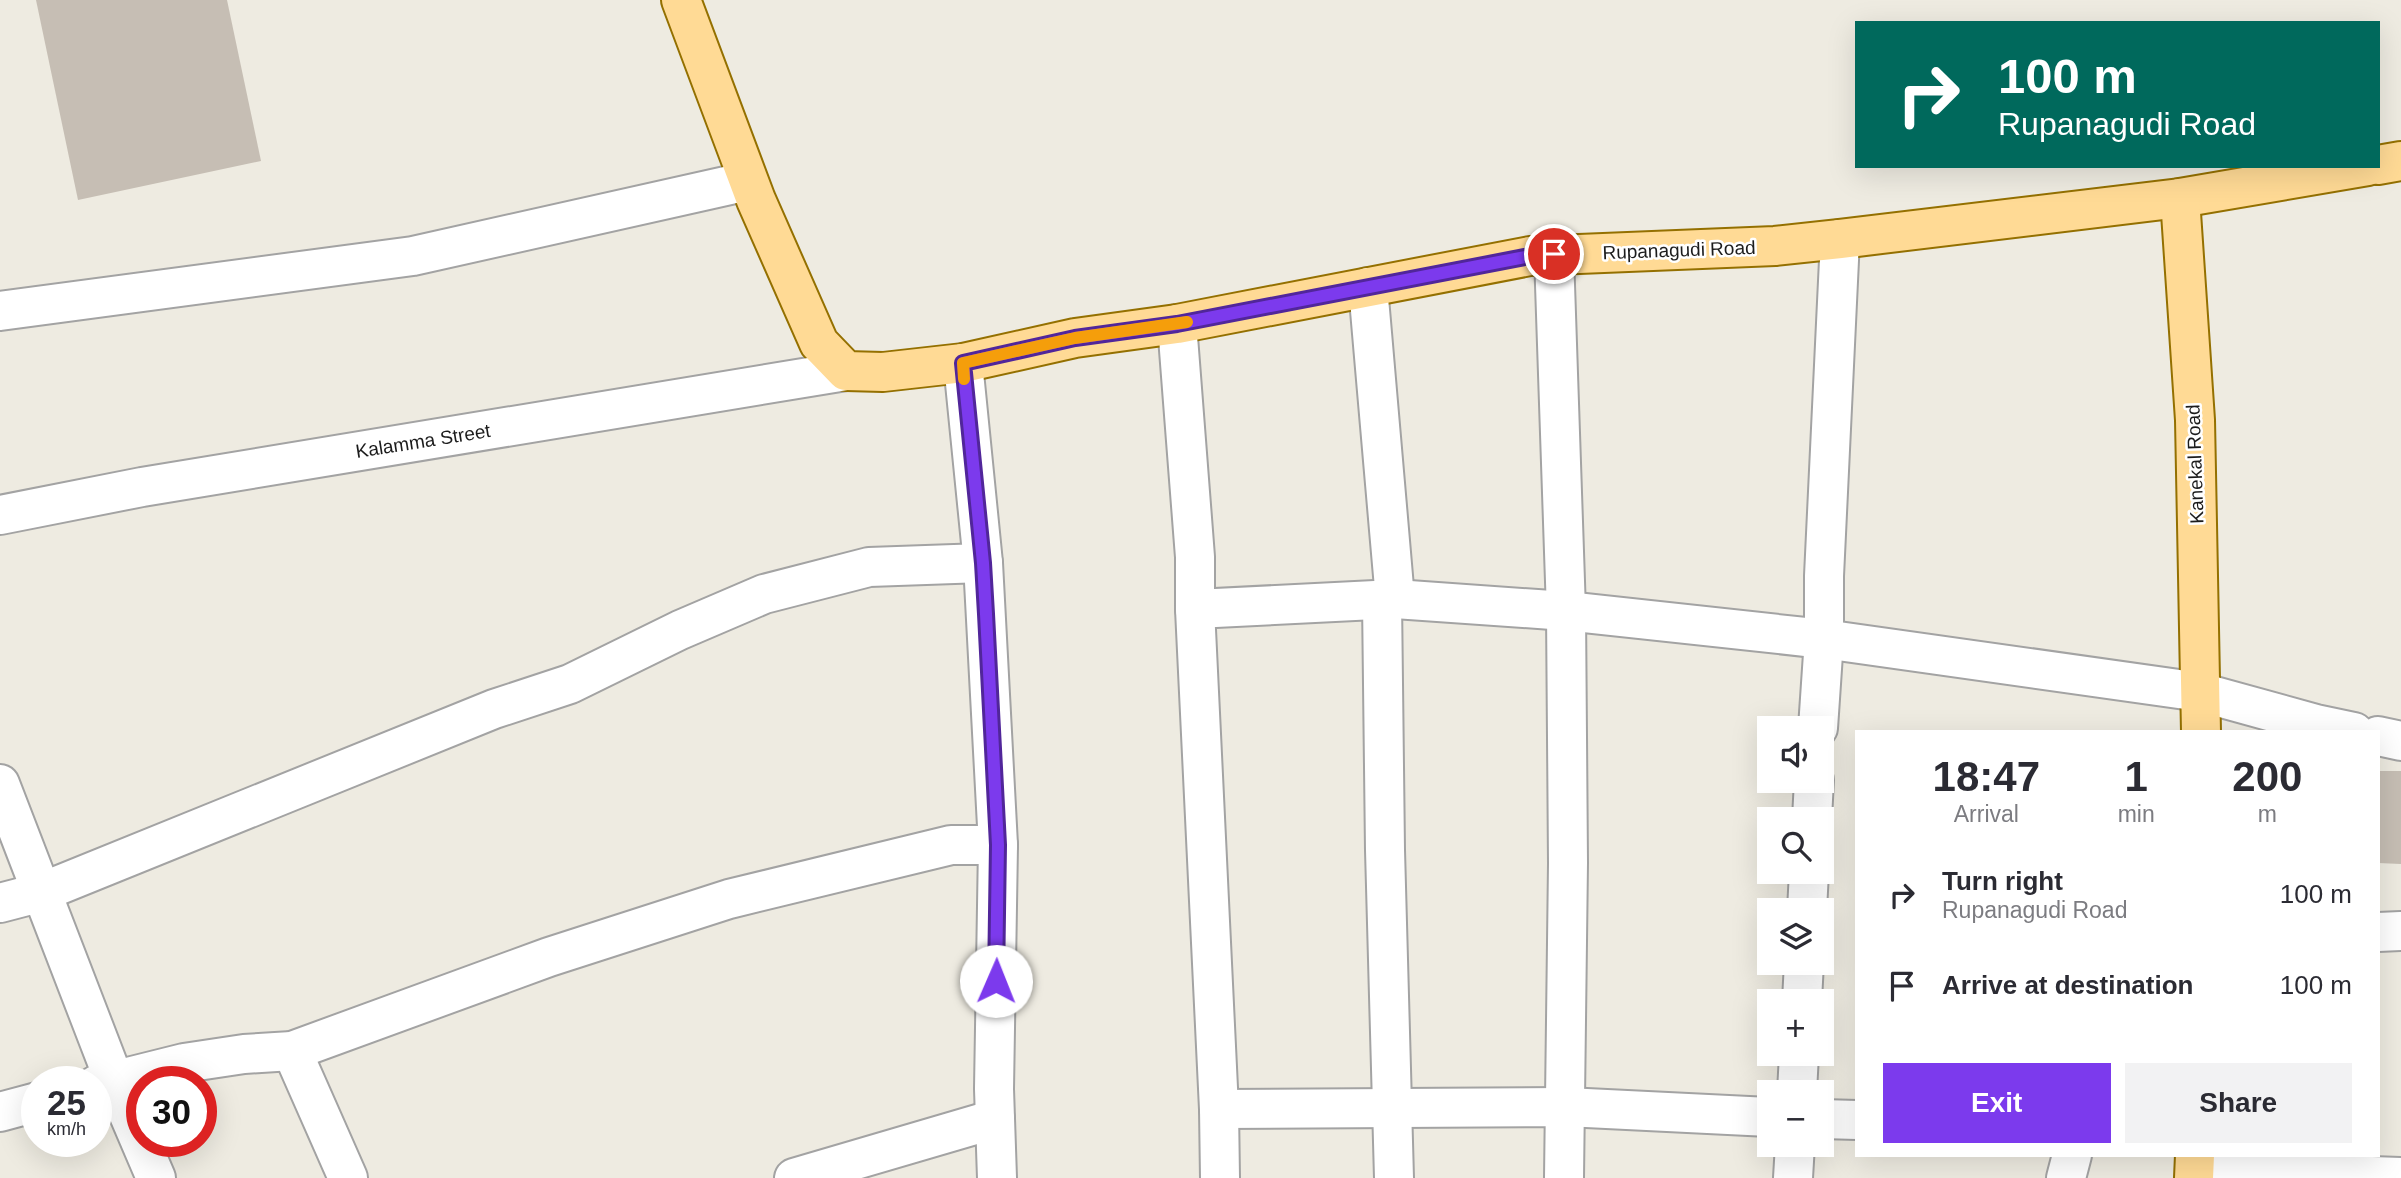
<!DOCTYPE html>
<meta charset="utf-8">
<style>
:root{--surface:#fff;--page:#f2f2f3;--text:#2b2b33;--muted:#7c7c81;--accent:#7c3aed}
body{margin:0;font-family:Helvetica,sans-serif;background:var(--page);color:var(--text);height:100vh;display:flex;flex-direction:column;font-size:26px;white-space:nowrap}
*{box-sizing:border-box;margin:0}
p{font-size:23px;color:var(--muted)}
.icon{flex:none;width:38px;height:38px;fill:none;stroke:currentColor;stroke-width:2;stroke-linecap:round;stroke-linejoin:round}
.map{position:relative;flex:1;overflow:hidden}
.sheet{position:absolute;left:1855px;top:730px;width:525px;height:427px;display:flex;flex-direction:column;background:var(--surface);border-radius:0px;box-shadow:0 7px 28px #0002}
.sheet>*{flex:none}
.top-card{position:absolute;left:1855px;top:21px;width:525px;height:147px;border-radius:0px;box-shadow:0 7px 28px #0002;background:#00695c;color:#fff;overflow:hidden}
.controls{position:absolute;left:1757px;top:716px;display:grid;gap:14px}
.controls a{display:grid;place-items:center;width:77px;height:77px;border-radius:0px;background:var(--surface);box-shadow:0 7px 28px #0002;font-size:35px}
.speed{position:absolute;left:21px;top:1066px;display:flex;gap:14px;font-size:35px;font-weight:700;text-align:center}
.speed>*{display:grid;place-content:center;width:91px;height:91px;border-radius:50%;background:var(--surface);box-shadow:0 7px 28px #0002;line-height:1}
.speed small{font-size:18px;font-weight:400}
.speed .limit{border:10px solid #d22;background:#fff;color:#111}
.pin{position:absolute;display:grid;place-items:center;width:60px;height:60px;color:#fff;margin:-30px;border:4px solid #fff;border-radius:50%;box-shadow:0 2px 7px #0007}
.me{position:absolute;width:77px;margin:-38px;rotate:1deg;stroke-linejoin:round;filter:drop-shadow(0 0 5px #0008)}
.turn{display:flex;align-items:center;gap:24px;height:147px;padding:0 28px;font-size:32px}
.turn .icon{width:91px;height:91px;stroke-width:2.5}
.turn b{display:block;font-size:49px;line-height:60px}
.eta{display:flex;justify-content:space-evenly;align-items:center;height:119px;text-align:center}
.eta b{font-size:42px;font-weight:800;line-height:49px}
.cta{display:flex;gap:14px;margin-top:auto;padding:14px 28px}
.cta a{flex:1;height:80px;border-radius:0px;background:var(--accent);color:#fff;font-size:28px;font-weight:800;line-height:80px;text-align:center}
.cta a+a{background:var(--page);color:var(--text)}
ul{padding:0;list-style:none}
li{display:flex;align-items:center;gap:21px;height:91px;padding:0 28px}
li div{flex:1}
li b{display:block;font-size:26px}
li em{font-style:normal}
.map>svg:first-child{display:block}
.building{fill:#c6beb4}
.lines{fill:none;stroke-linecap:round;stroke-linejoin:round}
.minor-casing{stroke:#a3a3a3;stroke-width:42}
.major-casing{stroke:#947000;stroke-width:42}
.minor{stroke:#fff;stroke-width:38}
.major{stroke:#ffda95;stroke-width:38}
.route-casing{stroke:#51269a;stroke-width:18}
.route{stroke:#7c3aed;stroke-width:12}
.slow{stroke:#f59e0b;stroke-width:12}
.labels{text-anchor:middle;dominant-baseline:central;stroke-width:5;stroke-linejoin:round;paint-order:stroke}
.street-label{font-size:19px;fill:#1c1c1c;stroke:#fff}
</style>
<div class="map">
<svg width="2401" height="1178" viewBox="0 0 2401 1178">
<rect width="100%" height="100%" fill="#eeebe1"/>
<!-- building -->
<g class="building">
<path d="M 36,0 L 227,0 L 261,161 L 78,200 Z"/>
<path d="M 2378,771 L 2401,771 L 2401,864 L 2378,863 Z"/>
</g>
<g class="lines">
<!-- minor casing -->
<g class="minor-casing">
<g id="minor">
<path d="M 1554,255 L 1566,611 L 1568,863 L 1564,1178"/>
<path d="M 1368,287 L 1395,599"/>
<path d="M 0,311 L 413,256 L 748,181"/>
<path d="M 1177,324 L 1195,557 L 1195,609 L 1219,1109 L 1220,1178"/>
<path d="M 963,363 L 983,563 L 998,845 L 994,1089 L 997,1178"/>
<path d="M 0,515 L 142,487 L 846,371"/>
<path d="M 1382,600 L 1385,850 L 1394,1178"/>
<path d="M 1195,609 L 1395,599 L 1566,611 L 1824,639 L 2200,692 L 2316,724 L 2354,732"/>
<path d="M 1818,728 L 1824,639 L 1824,576 L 1840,239"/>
<path d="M 2378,736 L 2401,741"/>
<path d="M 0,784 L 114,1080 L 156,1178"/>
<path d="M 1812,819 L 1814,780"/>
<path d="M 0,903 L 42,892 L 494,709 L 570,684 L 680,630 L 764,594 L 869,567 L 983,563"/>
<path d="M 1807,910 L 1809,872"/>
<path d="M 2378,932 L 2401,931"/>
<path d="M 1802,1001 L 1804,962"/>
<path d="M 292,1051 L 348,1178"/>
<path d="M 96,1085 L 184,1063 L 244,1054 L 292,1051 L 549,957 L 729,899 L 951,845 L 998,845"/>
<path d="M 1797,1092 L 1799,1054"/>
<path d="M 1219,1109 L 1566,1107 L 1769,1117"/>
<path d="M 0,1112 L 37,1102"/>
<path d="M 1822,1119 L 1857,1120"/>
<path d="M 2195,1170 L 2401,1177"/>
<path d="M 794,1178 L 995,1119"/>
<path d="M 1793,1178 L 1795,1144"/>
<path d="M 2066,1178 L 2072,1155"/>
</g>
</g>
<!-- major casing -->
<g class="major-casing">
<g id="major">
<path d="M 681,0 L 756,200 L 819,343 L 846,371 L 883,372 L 963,363 L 1075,338 L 1177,324 L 1530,256 L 1775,246 L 1840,239 L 2180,198 L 2368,166"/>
<path d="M 2378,165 L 2401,161"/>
<path d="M 2180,198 L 2195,420 L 2201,732"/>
<path d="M 2194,1178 L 2195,1155"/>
</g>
</g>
<!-- minor -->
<use href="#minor" class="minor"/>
<!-- major -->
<use href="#major" class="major"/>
</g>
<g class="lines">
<!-- route casing -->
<g class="route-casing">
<path id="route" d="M 996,981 L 998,845 L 986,614 L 983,563 L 963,363 L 1075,338 L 1177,324 L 1530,256 L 1554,254"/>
</g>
<!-- route -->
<use href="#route" class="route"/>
<!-- slow -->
<path class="slow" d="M 964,379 L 963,363 L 1075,338 L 1187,322"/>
</g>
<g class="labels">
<!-- street labels -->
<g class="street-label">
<text transform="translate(1679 250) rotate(-2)">Rupanagudi Road</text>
<text transform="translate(423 441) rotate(-9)">Kalamma Street</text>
<text transform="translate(2195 464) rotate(-92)">Kanekal Road</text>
</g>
</g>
</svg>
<div class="controls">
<a><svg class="icon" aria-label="sound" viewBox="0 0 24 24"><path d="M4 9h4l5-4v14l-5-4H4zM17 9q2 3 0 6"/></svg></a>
<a><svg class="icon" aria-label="search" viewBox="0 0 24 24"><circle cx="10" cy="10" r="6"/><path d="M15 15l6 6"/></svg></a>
<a><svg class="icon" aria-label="layers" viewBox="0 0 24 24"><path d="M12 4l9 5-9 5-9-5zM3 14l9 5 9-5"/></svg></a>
<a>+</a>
<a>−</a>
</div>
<div class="speed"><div>25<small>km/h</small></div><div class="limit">30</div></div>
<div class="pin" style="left:1554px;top:254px;background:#d93025"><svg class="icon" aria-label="arrive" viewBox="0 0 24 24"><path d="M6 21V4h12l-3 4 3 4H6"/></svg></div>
<svg class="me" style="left:996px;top:981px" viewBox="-20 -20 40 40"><circle r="19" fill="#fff"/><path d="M0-13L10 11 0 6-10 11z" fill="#7c3aed"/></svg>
<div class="top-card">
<div class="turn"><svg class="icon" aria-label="right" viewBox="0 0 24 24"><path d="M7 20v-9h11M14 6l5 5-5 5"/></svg><div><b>100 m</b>Rupanagudi Road</div></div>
</div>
<section class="sheet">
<div class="eta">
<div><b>18:47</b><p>Arrival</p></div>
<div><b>1</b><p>min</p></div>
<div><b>200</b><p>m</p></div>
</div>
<ul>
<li><svg class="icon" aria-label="right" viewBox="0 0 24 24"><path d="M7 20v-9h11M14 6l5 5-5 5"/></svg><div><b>Turn right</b><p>Rupanagudi Road</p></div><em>100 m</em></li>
<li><svg class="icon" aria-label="arrive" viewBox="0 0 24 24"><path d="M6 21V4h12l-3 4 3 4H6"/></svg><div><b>Arrive at destination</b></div><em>100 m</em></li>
</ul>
<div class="cta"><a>Exit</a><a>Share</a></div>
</section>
</div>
